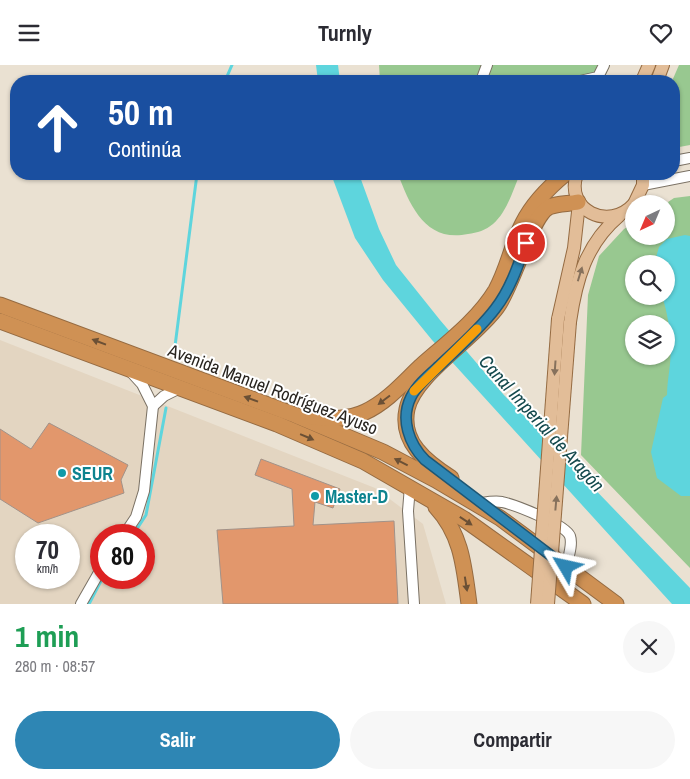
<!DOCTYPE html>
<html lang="es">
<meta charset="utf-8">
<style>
:root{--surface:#fff;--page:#f7f7f7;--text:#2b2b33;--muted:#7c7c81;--accent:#2e86b4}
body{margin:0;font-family:"Archivo Narrow",sans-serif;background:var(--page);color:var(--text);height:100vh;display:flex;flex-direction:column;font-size:19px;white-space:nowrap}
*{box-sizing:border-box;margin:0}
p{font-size:16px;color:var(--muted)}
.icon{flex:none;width:28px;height:28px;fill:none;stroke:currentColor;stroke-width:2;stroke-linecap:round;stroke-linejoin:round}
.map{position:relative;height:539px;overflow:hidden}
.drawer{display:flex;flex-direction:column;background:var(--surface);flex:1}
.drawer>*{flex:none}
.banner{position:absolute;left:10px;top:10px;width:670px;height:105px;border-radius:20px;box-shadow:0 1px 4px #0004;background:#1a4fa0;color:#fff;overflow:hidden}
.needle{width:32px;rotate:224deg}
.fabs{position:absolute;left:625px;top:130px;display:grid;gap:10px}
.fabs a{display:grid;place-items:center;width:50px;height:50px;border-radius:50%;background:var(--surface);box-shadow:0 1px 4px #0004;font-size:25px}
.speed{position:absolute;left:15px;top:459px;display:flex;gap:10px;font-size:25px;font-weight:700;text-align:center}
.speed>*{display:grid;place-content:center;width:65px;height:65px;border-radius:50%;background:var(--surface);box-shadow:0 1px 4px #0004;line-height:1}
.speed small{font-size:12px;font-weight:400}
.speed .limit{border:8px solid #d22;background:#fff;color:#111}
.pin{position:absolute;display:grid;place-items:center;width:42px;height:42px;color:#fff;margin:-21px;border:2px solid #fff;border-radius:50%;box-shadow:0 1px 5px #0007}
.me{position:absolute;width:55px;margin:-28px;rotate:306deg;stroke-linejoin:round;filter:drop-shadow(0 0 4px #0008)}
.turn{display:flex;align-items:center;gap:18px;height:105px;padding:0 15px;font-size:22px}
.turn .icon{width:65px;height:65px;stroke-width:2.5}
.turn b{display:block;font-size:35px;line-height:42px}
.round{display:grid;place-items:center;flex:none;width:52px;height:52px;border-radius:26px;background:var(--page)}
.summary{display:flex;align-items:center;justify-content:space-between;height:85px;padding:0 15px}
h1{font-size:30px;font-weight:700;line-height:38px;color:#1e9e55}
.cta{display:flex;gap:10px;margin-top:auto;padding:10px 15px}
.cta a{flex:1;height:58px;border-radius:30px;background:var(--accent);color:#fff;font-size:20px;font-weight:700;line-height:58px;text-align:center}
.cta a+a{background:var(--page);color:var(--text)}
header{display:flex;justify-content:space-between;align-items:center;height:65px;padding:0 15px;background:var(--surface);font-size:22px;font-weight:700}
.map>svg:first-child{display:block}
.built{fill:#e3d5c1;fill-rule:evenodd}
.green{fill:#98c890;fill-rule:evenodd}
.water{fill:#5ed5dd}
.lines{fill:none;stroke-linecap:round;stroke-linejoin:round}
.stream{stroke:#5ed5dd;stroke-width:3}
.building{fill:#e2976c;stroke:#a19289}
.minor-casing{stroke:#7a7164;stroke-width:12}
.major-casing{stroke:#956b42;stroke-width:14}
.highway-casing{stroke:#956b42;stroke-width:17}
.minor{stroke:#fff;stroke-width:10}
.major{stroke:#e2bd98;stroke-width:12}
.highway{stroke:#cf9154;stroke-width:15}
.major-bridge-casing{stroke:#956b42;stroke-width:14;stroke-linecap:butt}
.major-bridge{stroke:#e2bd98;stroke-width:12}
.oneway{fill:#86715c}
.oneway2{fill:#6b5035}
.route-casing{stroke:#1e5775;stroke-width:12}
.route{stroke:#2e86b4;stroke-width:9}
.slow{stroke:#f59e0b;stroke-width:9}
.culture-dot{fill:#0f9aa8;stroke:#fff;stroke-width:2}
.labels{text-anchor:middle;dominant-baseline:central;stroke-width:4;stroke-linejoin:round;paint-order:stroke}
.street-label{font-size:18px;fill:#292520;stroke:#fff}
.culture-label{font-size:18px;font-weight:bold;fill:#0d838f;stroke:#fff;text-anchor:start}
.water-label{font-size:19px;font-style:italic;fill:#14494d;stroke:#fff}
</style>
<header><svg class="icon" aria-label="menu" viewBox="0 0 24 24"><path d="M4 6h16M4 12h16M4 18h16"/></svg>Turnly<svg class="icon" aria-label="heart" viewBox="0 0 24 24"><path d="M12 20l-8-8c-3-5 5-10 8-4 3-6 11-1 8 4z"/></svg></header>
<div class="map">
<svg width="690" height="539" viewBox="0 0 690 539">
<rect width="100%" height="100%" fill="#eae1d2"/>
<!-- built -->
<path class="built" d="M 0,275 L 375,423 L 423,459 L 446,539 L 0,539 ZM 26,470 L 69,470 L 69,512 L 26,512 ZM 101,470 L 144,470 L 144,512 L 101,512 Z"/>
<!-- green -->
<g class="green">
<path d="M 379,0 L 610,0 L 603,16 L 380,16 Z"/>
<path d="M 679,0 L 690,0 L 690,80 L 674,83 L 672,16 Z"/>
<path d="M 398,109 L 520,109 C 513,125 507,147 493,159 C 486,165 477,168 468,169 C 426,178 410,141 398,109 Z"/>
<path d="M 690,131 L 690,503 L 581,390 L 588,230 L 599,191 L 624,164 L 634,158 L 634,171 L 666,171 L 665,139 L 674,133 ZM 634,199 L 666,199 L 666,231 L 634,231 ZM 634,259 L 666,259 L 666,291 L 634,291 Z"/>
</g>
<!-- water -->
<g class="water">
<path d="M 316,0 L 338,0 L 340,16 L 318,16 Z"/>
<path d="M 331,109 L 359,109 L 379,164 L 396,200 L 440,255 L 503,329 L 690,523 L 690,539 L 672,539 L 432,275 L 383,215 L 355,173 Z"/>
<path d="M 685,170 L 690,171 L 690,431 L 681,431 L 657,413 L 651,387 L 663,333 L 667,330 C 667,319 669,309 670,299 C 672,277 669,252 662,231 L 666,231 L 666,199 L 654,199 L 659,182 L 667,174 Z"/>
</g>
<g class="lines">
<!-- stream -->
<g class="stream">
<path d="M 225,16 L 232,0"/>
<path d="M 174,289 L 197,109"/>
<path d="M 133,470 L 146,450 L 166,343"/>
<path d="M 89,539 L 103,512"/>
</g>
</g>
<!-- building -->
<g class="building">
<path d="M 49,358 L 128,400 L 121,415 L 124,428 L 38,458 L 0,434 L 0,364 L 31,384 Z"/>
<path d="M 261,394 L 340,424 L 333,443 L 315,437 L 313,460 L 394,456 L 398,539 L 223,539 L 217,465 L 294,461 L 292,424 L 255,410 Z"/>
</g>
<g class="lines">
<!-- minor casing -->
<g class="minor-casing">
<g id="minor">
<path d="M 481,16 L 487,0"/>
<path d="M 580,16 L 598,12 L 604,0"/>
<path d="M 674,96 L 690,93"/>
<path d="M 643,120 L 690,111"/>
<path d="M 153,341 L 164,331 L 180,323"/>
<path d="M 410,421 L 408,446 L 414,539"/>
<path d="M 482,438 C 488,437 496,436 502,437 C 515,440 565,459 570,471 C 573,480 568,493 566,502"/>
<path d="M 124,470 L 136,452 L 144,426 L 153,341 L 142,319 L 131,307"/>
<path d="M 81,539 L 101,504"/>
</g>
</g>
<!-- major casing -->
<g class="major-casing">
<g id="major">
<path d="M 642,16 L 649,0"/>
<path d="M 657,16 L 663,0"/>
<path d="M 577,109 C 564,145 609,167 634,139"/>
<path d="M 634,139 L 643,120 L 643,109"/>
<path d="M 558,254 L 574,183 L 579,138"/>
<path d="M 570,257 C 576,215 586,179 619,151"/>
</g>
</g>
<!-- highway casing -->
<g class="highway-casing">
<g id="highway">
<path d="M 0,240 L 295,350 L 383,387 L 436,415 L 500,453 L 616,539"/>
<path d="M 0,256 L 277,359 L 363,396 L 464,454 L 583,539"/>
<path d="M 313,352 C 331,354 348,355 365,347 C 387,337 404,317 421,301 C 447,278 478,255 496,225 C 508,203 512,179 523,158 C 533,138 548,123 565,109"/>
<path d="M 451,413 C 426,397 400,377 407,344 C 414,310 475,273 497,242 C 513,221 531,150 549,142 C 557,138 569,139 578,137"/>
<path d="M 436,442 C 462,470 464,502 469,539"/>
</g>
</g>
<!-- minor -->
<use href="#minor" class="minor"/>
<!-- major -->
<use href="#major" class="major"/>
<!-- highway -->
<use href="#highway" class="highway"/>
<!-- major-bridge casing -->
<g class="major-bridge-casing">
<g id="major-bridge">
<path d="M 537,539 L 558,254"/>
<path d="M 548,539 L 570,257"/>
</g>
</g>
<!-- major-bridge -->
<use href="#major-bridge" class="major-bridge"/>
</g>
<!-- one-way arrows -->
<defs><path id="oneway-solid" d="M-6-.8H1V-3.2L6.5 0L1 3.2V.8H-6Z" transform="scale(1.25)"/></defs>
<g class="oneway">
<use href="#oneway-solid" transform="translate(580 209) rotate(-73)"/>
<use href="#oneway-solid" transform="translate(555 303) rotate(94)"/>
<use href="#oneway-solid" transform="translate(556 438) rotate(-85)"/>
</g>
<g class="oneway2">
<use href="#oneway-solid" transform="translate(99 277) rotate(-159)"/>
<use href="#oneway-solid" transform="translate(251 334) rotate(-160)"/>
<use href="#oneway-solid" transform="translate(384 335) rotate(143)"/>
<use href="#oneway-solid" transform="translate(307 372) rotate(23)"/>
<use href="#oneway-solid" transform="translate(401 397) rotate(-153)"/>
<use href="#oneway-solid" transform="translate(466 456) rotate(34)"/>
<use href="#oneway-solid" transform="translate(466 519) rotate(81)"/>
</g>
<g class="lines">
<!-- route casing -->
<g class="route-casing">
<path id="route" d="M 526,178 C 518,201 510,225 495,244 C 479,265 458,283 439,301 C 429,310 417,320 411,332 C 400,354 409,379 425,395 L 566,502"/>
</g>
<!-- route -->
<use href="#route" class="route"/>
<!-- slow -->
<path class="slow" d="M 414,326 L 477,264"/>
</g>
<!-- markers -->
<g class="culture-dot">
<circle cx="62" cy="408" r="5"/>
<circle cx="315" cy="431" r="5"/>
</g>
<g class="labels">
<!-- street labels -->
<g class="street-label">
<text transform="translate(273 324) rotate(21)">Avenida Manuel Rodríguez Ayuso</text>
</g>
<!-- culture labels -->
<g class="culture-label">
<text x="72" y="408">SEUR</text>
<text x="325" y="431">Master-D</text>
</g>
<!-- water labels -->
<g class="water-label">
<text transform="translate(542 358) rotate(48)">Canal Imperial de Aragón</text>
</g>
</g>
</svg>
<div class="fabs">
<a><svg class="needle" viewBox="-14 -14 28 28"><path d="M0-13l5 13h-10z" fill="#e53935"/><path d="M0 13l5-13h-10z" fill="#7c7c81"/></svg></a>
<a><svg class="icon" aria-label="search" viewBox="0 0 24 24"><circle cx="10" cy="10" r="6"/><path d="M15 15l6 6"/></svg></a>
<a><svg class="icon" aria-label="layers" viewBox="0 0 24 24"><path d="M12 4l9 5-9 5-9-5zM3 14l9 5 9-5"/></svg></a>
</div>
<div class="speed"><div>70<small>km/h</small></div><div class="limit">80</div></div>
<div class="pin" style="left:526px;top:178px;background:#d93025"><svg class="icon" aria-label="arrive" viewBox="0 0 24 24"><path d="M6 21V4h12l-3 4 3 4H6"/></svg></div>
<svg class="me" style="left:566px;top:502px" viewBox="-20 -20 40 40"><path d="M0-17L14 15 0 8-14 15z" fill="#2e86b4" stroke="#fff" stroke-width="4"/></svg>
<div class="banner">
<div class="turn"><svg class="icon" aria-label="ahead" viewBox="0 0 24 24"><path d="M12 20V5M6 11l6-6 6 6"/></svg><div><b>50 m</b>Continúa</div></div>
</div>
</div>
<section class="drawer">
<div class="summary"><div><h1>1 min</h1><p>280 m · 08:57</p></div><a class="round"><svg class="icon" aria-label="close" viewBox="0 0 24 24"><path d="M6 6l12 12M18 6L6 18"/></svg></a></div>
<div class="cta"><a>Salir</a><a>Compartir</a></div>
</section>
